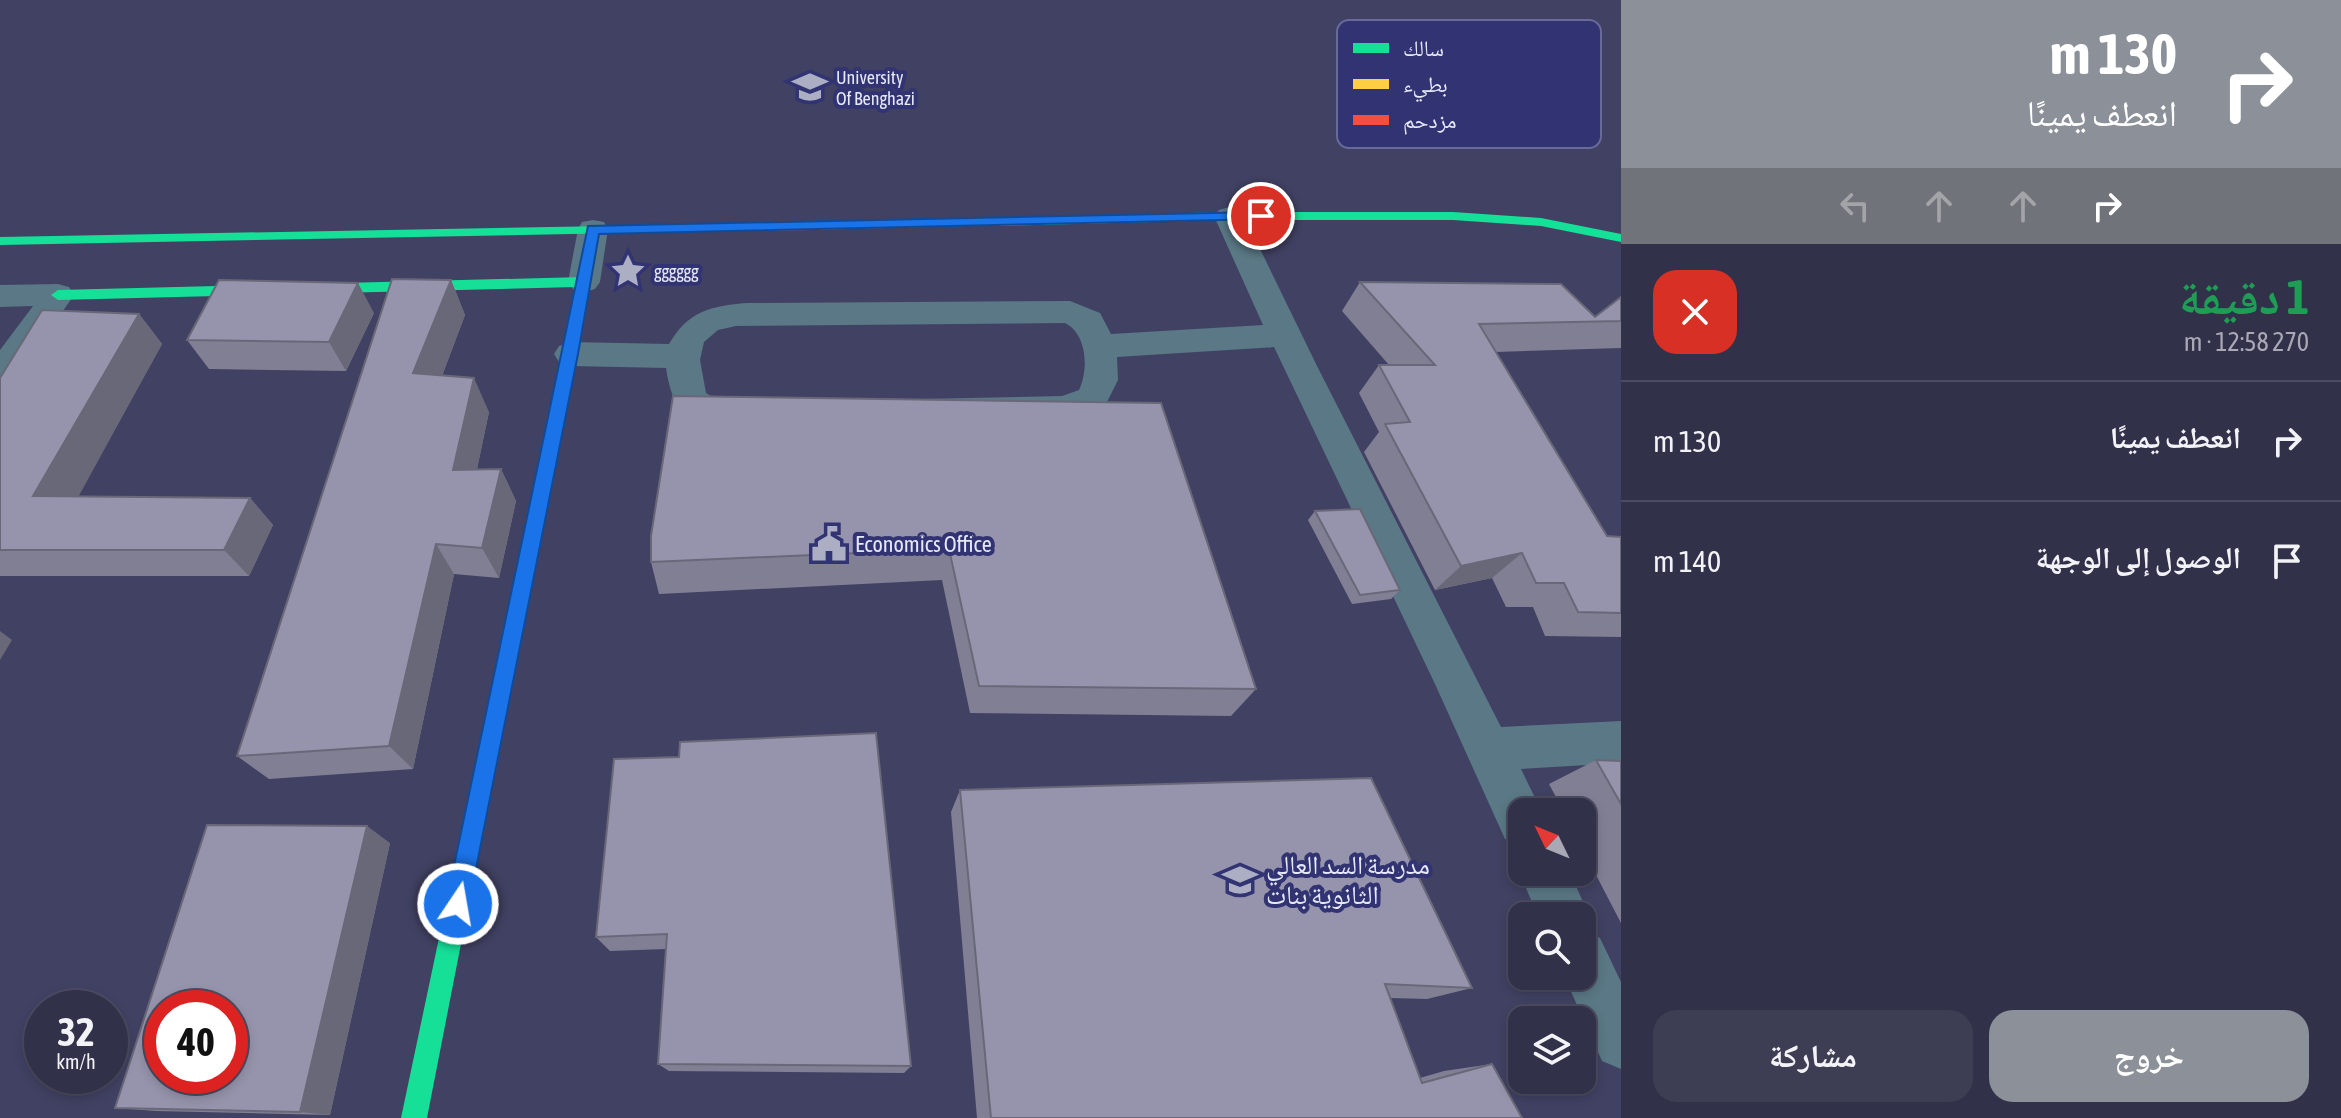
<!DOCTYPE html>
<html lang="ar">
<meta charset="utf-8">
<style>
:root{--surface:#31314a;--page:#3d3d54;--text:#f1f3f6;--muted:#a8a9b5;--line:#4c4c62;--accent:#8c9099}
body{margin:0;font-family:"Asap Condensed","Noto Naskh Arabic",sans-serif;background:var(--page);color:var(--text);direction:rtl;height:100vh;display:flex;flex-direction:column;font-size:30px;white-space:nowrap}
*{box-sizing:border-box;margin:0}
p{font-size:26px;color:var(--muted)}
.icon{flex:none;width:44px;height:44px;fill:none;stroke:currentColor;stroke-width:2;stroke-linecap:round;stroke-linejoin:round}
.map{position:relative;flex:1;overflow:hidden;direction:ltr}
.side{display:flex;flex-direction:column;background:var(--surface);width:720px}
.side>*{flex:none}
.top-card{background:#8c9099;color:#fff;overflow:hidden}
.needle{width:52px;rotate:313deg}
.buttons{position:absolute;left:1508px;top:798px;display:grid;gap:16px}
.buttons a{display:grid;place-items:center;width:88px;height:88px;border-radius:16px;background:var(--surface);box-shadow:0 4px 12px #0003,0 0 0 2px var(--line);font-size:40px}
.speed{position:absolute;left:24px;top:990px;display:flex;gap:16px;font-size:40px;font-weight:700;text-align:center}
.speed>*{display:grid;place-content:center;width:104px;height:104px;border-radius:50%;background:var(--surface);box-shadow:0 4px 12px #0003,0 0 0 2px var(--line);line-height:1}
.speed small{font-size:20px;font-weight:400}
.speed .limit{border:12px solid #d22;background:#fff;color:#111}
.pin{position:absolute;display:grid;place-items:center;width:68px;height:68px;color:#fff;margin:-34px;border:4px solid #fff;border-radius:50%;box-shadow:0 2px 8px #0007}
.me{position:absolute;width:88px;margin:-44px;rotate:12deg;stroke-linejoin:round;filter:drop-shadow(0 0 6px #0008)}
.turn{display:flex;align-items:center;gap:28px;height:168px;padding:0 32px;font-size:36px}
.turn .icon{width:104px;height:104px;stroke-width:2.5}
.turn b{display:block;font-size:56px;line-height:68px}
.lanes{display:flex;align-items:center;height:76px;padding:0 32px;background:#0003;justify-content:center;gap:40px;direction:ltr}
.lanes .off{opacity:.35}
.round{display:grid;place-items:center;flex:none;width:84px;height:84px;border-radius:24px;background:var(--page)}
.head{display:flex;align-items:center;justify-content:space-between;height:136px;padding:0 32px}
h1{font-size:48px;font-weight:700;line-height:60px;color:#1e9e55}
.button{display:flex;gap:16px;margin-top:auto;padding:16px 32px}
.button a{flex:1;height:92px;border-radius:24px;background:var(--accent);color:#fff;font-size:32px;font-weight:700;line-height:92px;text-align:center}
.button a+a{background:var(--page);color:var(--text)}
ul{padding:0;list-style:none}
li{display:flex;align-items:center;gap:24px;height:120px;padding:0 32px;border-top:2px solid var(--line)}
li div{flex:1}
li b{display:block;font-size:30px}
li em{font-style:normal}
main{display:flex;flex:1;min-height:0}
.map>svg:first-child{display:block}
.lines{fill:none;stroke-linecap:round;stroke-linejoin:round}
.street{fill:#5a7885;fill-rule:evenodd}
.fast{fill:#16e098;fill-rule:evenodd}
.slow{fill:#ffcf43;fill-rule:evenodd}
.jam{fill:#f24e42;fill-rule:evenodd}
.wall{fill:#817f94}
.shaded-wall{fill:#696878}
.building{fill:#9694ac;stroke:#696878;stroke-width:2;fill-rule:evenodd}
.route{fill:#1a73e8;stroke:#114b97;stroke-width:2}
.labels{text-anchor:middle;dominant-baseline:central;stroke-width:8;stroke-linejoin:round;paint-order:stroke}
.far-poi-label{font-size:18px;fill:#e6e9f8;stroke:#323372;text-anchor:start}
.poi-label{font-size:22px;fill:#e6e9f8;stroke:#323372;text-anchor:start}
.near-poi-label{font-size:26px;fill:#e6e9f8;stroke:#323372;text-anchor:start}
.key{fill:#323372;stroke:#686a9a;stroke-width:2}
.key-label{font-size:22px;fill:#e6e9f8}
</style>
<main>
<section class="side">
<div class="top-card">
<div class="turn"><svg class="icon" aria-label="right" viewBox="0 0 24 24"><path d="M7 20v-9h11M14 6l5 5-5 5"/></svg><div><b>130 m</b>انعطف يمينًا</div></div>
<div class="lanes"><svg class="icon off" aria-label="left" viewBox="0 0 24 24"><path d="M17 20v-9H6M10 6l-5 5 5 5"/></svg><svg class="icon off" aria-label="ahead" viewBox="0 0 24 24"><path d="M12 20V5M6 11l6-6 6 6"/></svg><svg class="icon off" aria-label="ahead" viewBox="0 0 24 24"><path d="M12 20V5M6 11l6-6 6 6"/></svg><svg class="icon" aria-label="right" viewBox="0 0 24 24"><path d="M7 20v-9h11M14 6l5 5-5 5"/></svg></div>
</div>
<div class="head"><div><h1>1 دقيقة</h1><p>270 m · 12:58</p></div><a class="round" style="background:#d93025;color:#fff"><svg class="icon" aria-label="close" viewBox="0 0 24 24"><path d="M6 6l12 12M18 6L6 18"/></svg></a></div>
<ul>
<li><svg class="icon" aria-label="right" viewBox="0 0 24 24"><path d="M7 20v-9h11M14 6l5 5-5 5"/></svg><div><b>انعطف يمينًا</b></div><em>130 m</em></li>
<li><svg class="icon" aria-label="arrive" viewBox="0 0 24 24"><path d="M6 21V4h12l-3 4 3 4H6"/></svg><div><b>الوصول إلى الوجهة</b></div><em>140 m</em></li>
</ul>
<div class="button"><a>خروج</a><a>مشاركة</a></div>
</section>
<div class="map">
<svg width="1621" height="1118" viewBox="0 0 1621 1118">
<rect width="100%" height="100%" fill="#414163"/>
<g class="lines">
<!-- street -->
<g class="street">
<path d="M 1229,207 L 1239,210 L 1244,216 L 1318,368 L 1501,727 L 1621,721 L 1621,763 L 1521,769 L 1542,812 L 1522,812 L 1522,846 L 1505,839 L 1435,684 L 1274,347 L 1117,357 L 1118,380 L 1104,408 L 1063,422 L 746,430 C 695,428 674,421 666,368 L 571,366 L 559,362 L 554,354 L 559,346 L 571,342 L 669,344 C 688,311 711,306 747,303 L 1070,301 L 1100,313 L 1111,334 L 1263,325 L 1214,216 L 1219,210 ZM 1065,323 C 1087,334 1089,369 1079,390 L 1062,396 L 723,403 L 706,393 L 700,360 L 704,342 L 718,330 L 736,326 Z"/>
<path d="M 593,220 L 604,222 L 608,229 L 600,282 L 595,289 L 584,292 L 573,289 L 568,282 L 578,229 L 582,222 Z"/>
<path d="M 58,284 L 69,287 L 74,295 L 12,384 L 0,387 L 0,350 L 33,306 L 0,307 L 0,285 Z"/>
<path d="M 1522,865 L 1522,872 L 1570,872 L 1589,916 L 1583,931 L 1600,938 L 1621,982 L 1621,1069 L 1602,1061 L 1564,976 L 1582,976 L 1582,916 L 1538,916 L 1519,872 Z"/>
</g>
<!-- fast -->
<g class="fast">
<path d="M 1229,212 L 1453,212 L 1541,218 L 1621,234 L 1621,242 L 1541,226 L 1453,220 L 1229,220 L 999,226 L 992,222 L 999,218 Z"/>
<path d="M 771,223 L 778,227 L 776,230 L 0,245 L 0,237 Z"/>
<path d="M 584,277 L 591,282 L 575,366 L 567,371 L 559,366 L 576,287 L 58,300 L 51,295 L 58,290 Z"/>
<path d="M 516,608 L 523,610 L 525,616 L 427,1118 L 401,1118 L 507,616 L 509,610 Z"/>
</g>
<!-- slow -->
<path class="slow" d="M 567,361 L 575,366 L 525,616 L 523,622 L 516,624 L 509,622 L 507,616 L 559,366 Z"/>
<!-- jam -->
<path class="jam" d="M 999,218 L 1004,219 L 1004,225 L 771,231 L 764,227 L 771,223 Z"/>
</g>
<!-- wall -->
<g class="wall">
<path d="M 451,280 L 465,315 L 442,376 L 489,412 L 477,469 L 501,469 L 516,501 L 499,578 L 454,574 L 413,769 L 269,779 L 237,756 Z"/>
<path d="M 1360,282 L 1595,317 L 1621,297 L 1621,348 L 1496,352 L 1607,536 L 1621,537 L 1621,637 L 1545,636 L 1533,607 L 1506,607 L 1492,578 L 1435,590 L 1364,452 L 1379,432 L 1359,393 L 1379,365 L 1389,365 L 1342,311 Z"/>
<path d="M 374,313 L 346,371 L 209,369 L 187,340 Z"/>
<path d="M 139,314 L 162,344 L 78,496 L 250,498 L 273,525 L 249,576 L 0,576 L 0,378 Z"/>
<path d="M 1161,403 L 1256,689 L 1231,716 L 970,713 L 942,580 L 659,594 L 651,562 Z"/>
<path d="M 1315,511 L 1400,590 L 1391,599 L 1352,604 L 1308,520 Z"/>
<path d="M 614,759 L 911,1066 L 904,1073 L 669,1071 L 658,1064 L 666,949 L 610,951 L 596,937 Z"/>
<path d="M 1596,760 L 1621,761 L 1621,923 L 1582,848 L 1582,812 L 1564,812 L 1549,784 Z"/>
<path d="M 960,790 L 1472,988 L 1427,999 L 1390,998 L 1420,1078 L 1444,1071 L 1492,1064 L 1522,1118 L 977,1118 L 951,812 Z"/>
<path d="M 390,843 L 330,1115 L 156,1111 L 115,1108 Z"/>
</g>
<!-- shaded-wall -->
<g class="shaded-wall">
<path d="M 451,280 L 465,315 L 430,407 L 413,373 Z"/>
<path d="M 358,283 L 374,313 L 346,371 L 329,342 Z"/>
<path d="M 139,314 L 162,344 L 64,523 L 33,496 Z"/>
<path d="M 474,378 L 489,412 L 470,502 L 453,470 Z"/>
<path d="M 501,469 L 516,501 L 499,578 L 482,548 Z"/>
<path d="M 250,498 L 273,525 L 249,576 L 224,550 Z"/>
<path d="M 436,544 L 454,574 L 413,769 L 389,746 Z"/>
<path d="M 1522,553 L 1492,578 L 1435,590 L 1461,566 Z"/>
<path d="M 0,631 L 12,640 L 0,660 Z"/>
<path d="M 367,826 L 390,843 L 330,1115 L 300,1112 Z"/>
</g>
<!-- building -->
<g class="building">
<path d="M 392,279 L 451,280 L 413,373 L 474,378 L 453,470 L 501,469 L 482,548 L 436,544 L 389,746 L 237,756 Z"/>
<path d="M 219,280 L 358,283 L 329,342 L 187,340 Z"/>
<path d="M 1360,282 L 1561,284 L 1595,317 L 1621,297 L 1621,321 L 1479,324 L 1607,536 L 1621,537 L 1621,613 L 1578,612 L 1564,583 L 1536,583 L 1522,553 L 1461,566 L 1385,424 L 1410,422 L 1379,365 L 1435,365 Z"/>
<path d="M 42,310 L 139,314 L 33,496 L 250,498 L 224,550 L 0,550 L 0,378 Z"/>
<path d="M 673,396 L 1161,403 L 1256,689 L 979,686 L 949,549 L 651,562 L 651,536 Z"/>
<path d="M 1360,509 L 1400,590 L 1360,595 L 1315,511 Z"/>
<path d="M 876,733 L 911,1066 L 658,1064 L 667,934 L 596,937 L 614,759 L 679,757 L 680,742 Z"/>
<path d="M 1596,760 L 1621,761 L 1621,804 Z"/>
<path d="M 1371,778 L 1472,988 L 1385,984 L 1422,1083 L 1492,1064 L 1522,1118 L 991,1118 L 960,790 Z"/>
<path d="M 207,825 L 367,826 L 300,1112 L 115,1108 ZM 162,1008 L 230,1008 L 230,1076 L 162,1076 Z"/>
</g>
<!-- route -->
<path class="route" d="M 1261,212 L 1266,213 L 1266,219 L 599,234 L 578,354 L 469,904 L 466,912 L 458,915 L 450,912 L 446,904 L 588,226 Z"/>
<!-- icons -->
<defs>
<g id="university-bare" transform="scale(2.76)"><path d="M0-5L7-2L0 1L-7-2ZM-4 1L0 2.5L4 1V4Q0 6-4 4Z" fill="#acaec4" stroke="#323372" stroke-width="2.5" paint-order="stroke"/></g>
<g id="sight-bare" transform="scale(2.76)"><path d="M0-6L1.8-2.2L6-1.7L2.9 1.2L3.7 5.4L0 3.3L-3.7 5.4L-2.9 1.2L-6-1.7L-1.8-2.2Z" fill="#acaec4" stroke="#323372" stroke-width="2.5" paint-order="stroke"/></g>
<g id="civic-bare" transform="scale(2.76)"><path d="M-.6-6.5H3V-4.5H.6V-3L4-1V1h2V6H-6V1h2V-1L-.6-3ZM-1.2 2.5V6h2.4V2.5Z" fill="#acaec4" stroke="#323372" stroke-width="2.5" paint-order="stroke"/></g>
<g id="school-bare" transform="scale(2.76)"><path d="M0-5L7-2L0 1L-7-2ZM-4 1L0 2.5L4 1V4Q0 6-4 4Z" fill="#acaec4" stroke="#323372" stroke-width="2.5" paint-order="stroke"/></g>
</defs>
<g fill-rule="evenodd">
<use href="#university-bare" x="810" y="87"/>
<use href="#sight-bare" x="628" y="271"/>
<use href="#civic-bare" x="829" y="544"/>
<use href="#school-bare" x="1240" y="880"/>
</g>
<g class="labels">
<!-- far-poi labels -->
<g class="far-poi-label">
<text x="836" y="77">University<tspan x="836" dy="21">Of Benghazi</tspan></text>
<text x="654" y="271">gggggg</text>
</g>
<!-- poi labels -->
<g class="poi-label">
<text x="855" y="544">Economics Office</text>
</g>
<!-- near-poi labels -->
<g class="near-poi-label">
<text x="1266" y="865">مدرسة السد العالي<tspan x="1266" dy="30">الثانوية بنات</tspan></text>
</g>
</g>
<!-- legend -->
<rect x="1337" y="20" width="264" height="128" rx="12" class="key"/>
<rect x="1353" y="43" width="36" height="10" fill="#16e098"/>
<rect x="1353" y="79" width="36" height="10" fill="#ffcf43"/>
<rect x="1353" y="115" width="36" height="10" fill="#f24e42"/>
<g class="key-label">
<text x="1403" y="56">سالك</text>
<text x="1403" y="92">بطيء</text>
<text x="1403" y="128">مزدحم</text>
</g>
</svg>
<div class="buttons">
<a><svg class="needle" viewBox="-14 -14 28 28"><path d="M0-13l5 13h-10z" fill="#e53935"/><path d="M0 13l5-13h-10z" fill="#a8a9b5"/></svg></a>
<a><svg class="icon" aria-label="search" viewBox="0 0 24 24"><circle cx="10" cy="10" r="6"/><path d="M15 15l6 6"/></svg></a>
<a><svg class="icon" aria-label="layers" viewBox="0 0 24 24"><path d="M12 4l9 5-9 5-9-5zM3 14l9 5 9-5"/></svg></a>
</div>
<div class="speed"><div>32<small>km/h</small></div><div class="limit">40</div></div>
<div class="pin" style="left:1261px;top:216px;background:#d93025"><svg class="icon" aria-label="arrive" viewBox="0 0 24 24"><path d="M6 21V4h12l-3 4 3 4H6"/></svg></div>
<svg class="me" style="left:458px;top:904px" viewBox="-20 -20 40 40"><circle r="17" fill="#1a73e8" stroke="#fff" stroke-width="3"/><path d="M0-11L8 9 0 5-8 9z" fill="#fff"/></svg>
</div>
</main>
